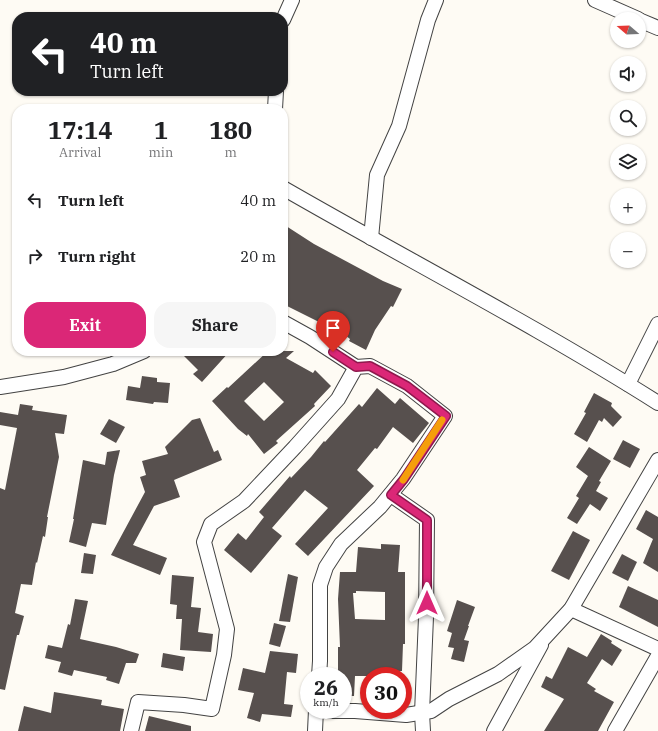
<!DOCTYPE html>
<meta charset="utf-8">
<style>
:root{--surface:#fff;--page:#f6f6f6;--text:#202124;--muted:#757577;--accent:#db2777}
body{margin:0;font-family:"IBM Plex Serif",serif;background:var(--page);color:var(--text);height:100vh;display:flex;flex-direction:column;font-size:15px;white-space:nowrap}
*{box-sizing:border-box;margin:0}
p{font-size:13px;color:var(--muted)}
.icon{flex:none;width:22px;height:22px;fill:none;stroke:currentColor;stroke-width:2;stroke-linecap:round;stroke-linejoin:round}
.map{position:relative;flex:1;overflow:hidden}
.sheet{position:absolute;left:12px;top:104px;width:276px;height:252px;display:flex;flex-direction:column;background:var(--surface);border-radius:16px;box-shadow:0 1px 3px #0004}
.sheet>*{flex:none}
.guide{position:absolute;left:12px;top:12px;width:276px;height:84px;border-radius:16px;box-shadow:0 1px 3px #0004;background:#202124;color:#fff;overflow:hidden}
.needle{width:26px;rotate:289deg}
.buttons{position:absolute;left:610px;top:12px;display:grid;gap:8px}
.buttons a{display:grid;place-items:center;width:36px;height:36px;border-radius:50%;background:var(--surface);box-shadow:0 1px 3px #0004;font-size:20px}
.speed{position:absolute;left:300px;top:667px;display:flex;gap:8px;font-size:20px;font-weight:700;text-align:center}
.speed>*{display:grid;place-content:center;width:52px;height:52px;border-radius:50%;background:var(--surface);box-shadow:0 1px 3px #0004;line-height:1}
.speed small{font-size:10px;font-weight:400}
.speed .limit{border:6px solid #d22;background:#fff;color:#111}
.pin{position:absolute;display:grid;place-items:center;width:34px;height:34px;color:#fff;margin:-41px -17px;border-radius:50% 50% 50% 0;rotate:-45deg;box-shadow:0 0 4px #0007}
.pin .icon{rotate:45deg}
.me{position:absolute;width:44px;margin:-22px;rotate:0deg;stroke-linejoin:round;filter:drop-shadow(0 0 3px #0008)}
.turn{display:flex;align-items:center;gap:14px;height:84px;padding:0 12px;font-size:18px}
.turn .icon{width:52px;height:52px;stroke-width:2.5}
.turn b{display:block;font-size:28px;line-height:34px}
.eta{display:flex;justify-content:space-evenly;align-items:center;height:68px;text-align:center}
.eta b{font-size:24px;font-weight:800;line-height:28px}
.primary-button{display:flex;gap:8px;margin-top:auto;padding:8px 12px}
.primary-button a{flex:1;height:46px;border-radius:16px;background:var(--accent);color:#fff;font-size:16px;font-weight:800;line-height:46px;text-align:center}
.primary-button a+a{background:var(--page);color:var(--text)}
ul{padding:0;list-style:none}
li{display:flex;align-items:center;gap:12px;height:56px;padding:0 12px}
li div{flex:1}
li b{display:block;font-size:15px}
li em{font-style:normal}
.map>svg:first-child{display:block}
.building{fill:#57504e;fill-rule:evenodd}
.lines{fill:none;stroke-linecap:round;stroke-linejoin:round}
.minor-casing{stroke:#434343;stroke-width:16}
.minor{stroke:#fff;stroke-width:14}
.route-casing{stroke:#8e194d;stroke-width:10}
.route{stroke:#db2777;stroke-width:7}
.slow{stroke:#f59e0b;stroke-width:7}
</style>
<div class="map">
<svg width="658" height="731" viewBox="0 0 658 731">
<rect width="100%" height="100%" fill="#fefbf4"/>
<!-- building -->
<g class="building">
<path d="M 283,224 L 314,244 L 383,281 L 402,289 L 393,307 L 391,306 L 375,330 L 366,350 L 349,341 L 350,339 L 324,318 L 321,323 L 283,304 Z"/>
<path d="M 179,351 L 230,351 L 202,382 L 193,374 L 198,370 Z"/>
<path d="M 268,351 L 294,351 L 286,358 L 313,373 L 315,370 L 331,386 L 314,404 L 315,406 L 276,441 L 278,443 L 264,454 L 248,434 L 247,436 L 238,429 L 212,401 L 227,387 L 228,388 ZM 264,382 L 284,402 L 264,421 L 244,401 Z"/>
<path d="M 142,376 L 157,378 L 157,382 L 170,383 L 168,403 L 154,402 L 153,404 L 126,400 L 128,386 L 140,388 Z"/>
<path d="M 377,388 L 395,404 L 400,398 L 429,423 L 413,443 L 393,427 L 377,449 L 375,448 L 357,470 L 374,486 L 308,556 L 295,544 L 328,508 L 305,490 L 272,528 L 282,536 L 251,573 L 224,550 L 238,533 L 246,540 L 264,517 L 259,512 L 290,476 L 291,478 L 311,457 L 324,441 L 325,442 L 359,404 L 362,407 Z"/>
<path d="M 594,393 L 612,403 L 611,406 L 622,417 L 613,427 L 604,418 L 602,422 L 599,420 L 587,442 L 574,434 L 586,413 L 584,412 Z"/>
<path d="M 20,404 L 33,406 L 32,410 L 67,415 L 64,434 L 55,433 L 59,457 L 47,517 L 48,517 L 45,537 L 43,536 L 37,563 L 36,562 L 32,585 L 21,584 L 15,613 L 24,616 L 19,635 L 17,635 L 5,690 L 0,689 L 0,488 L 5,490 L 17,428 L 0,425 L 0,412 L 18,415 Z"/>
<path d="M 200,418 L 214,452 L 218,450 L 222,460 L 174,480 L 180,497 L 154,506 L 133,545 L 167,558 L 160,575 L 111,555 L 145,492 L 140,477 L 146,475 L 142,461 L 168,454 L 165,447 L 192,420 Z"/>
<path d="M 109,419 L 125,427 L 116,443 L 100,434 Z"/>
<path d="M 623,440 L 640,449 L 630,468 L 613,459 Z"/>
<path d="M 589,447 L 611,461 L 599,481 L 601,482 L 596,491 L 608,498 L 600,511 L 590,504 L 577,524 L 567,518 L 579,498 L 576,496 L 588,476 L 576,467 Z"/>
<path d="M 120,450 L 114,475 L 106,525 L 92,523 L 86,547 L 69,542 L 74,519 L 73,519 L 83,460 L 105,465 L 107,452 Z"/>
<path d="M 646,510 L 658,517 L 658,572 L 643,563 L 653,539 L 636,529 Z"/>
<path d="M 573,531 L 590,540 L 569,580 L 551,571 Z"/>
<path d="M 381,544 L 400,545 L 398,572 L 405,572 L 405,644 L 403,644 L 402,671 L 382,671 L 382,676 L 355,676 L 354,696 L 343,696 L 343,676 L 338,676 L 338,647 L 340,647 L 338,599 L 340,572 L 356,572 L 358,547 L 381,549 ZM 356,591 L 385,592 L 385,620 L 355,619 L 353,593 L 356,593 Z"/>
<path d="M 84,553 L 96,555 L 93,574 L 81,573 Z"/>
<path d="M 622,554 L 637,562 L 628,581 L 612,573 Z"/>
<path d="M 288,574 L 298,577 L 290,622 L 279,621 Z"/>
<path d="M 172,575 L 194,577 L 191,607 L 201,608 L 198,632 L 213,634 L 211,652 L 180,650 L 182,619 L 176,619 L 177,605 L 170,604 Z"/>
<path d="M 628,586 L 658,600 L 658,627 L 619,607 Z"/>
<path d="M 75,599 L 88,601 L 80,639 L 116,647 L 139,654 L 136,663 L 126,663 L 119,684 L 106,680 L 107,677 L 74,670 L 72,676 L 58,672 L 61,662 L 45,658 L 48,645 L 62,648 L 68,624 L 70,625 Z"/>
<path d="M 457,600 L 475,607 L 468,626 L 469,626 L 464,640 L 469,641 L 464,662 L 451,659 L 454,648 L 448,647 L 452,633 L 447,631 Z"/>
<path d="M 274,623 L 286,626 L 280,647 L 269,644 Z"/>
<path d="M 601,634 L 612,641 L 611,643 L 622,650 L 612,666 L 602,659 L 587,683 L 596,689 L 594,691 L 614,702 L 598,731 L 544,731 L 564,699 L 541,687 L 546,676 L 552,679 L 568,647 L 587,657 Z"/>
<path d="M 270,651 L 298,654 L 296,673 L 287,672 L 284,704 L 293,705 L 291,717 L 262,714 L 260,722 L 247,718 L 254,693 L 238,690 L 243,668 L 265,673 Z"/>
<path d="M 163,653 L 185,657 L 183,671 L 161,667 Z"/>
<path d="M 54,692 L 102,700 L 101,705 L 124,709 L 120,731 L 18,731 L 24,706 L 51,713 Z"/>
<path d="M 149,716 L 191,726 L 191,731 L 145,731 Z"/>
</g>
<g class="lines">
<!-- minor casing -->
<g class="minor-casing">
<g id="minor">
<path d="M 595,0 L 638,19"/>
<path d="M 283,20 L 292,0"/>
<path d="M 639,20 L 658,28"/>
<path d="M 275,109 L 276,91"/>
<path d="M 283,188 C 408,260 536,326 658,403"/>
<path d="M 371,238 L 377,175 L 399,126 L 428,20 L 436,0"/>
<path d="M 283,322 L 310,337 L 356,367"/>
<path d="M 628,384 L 658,324"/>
<path d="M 0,387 L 64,377 L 113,364 L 144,351"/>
<path d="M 391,495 L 427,520 L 426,617 L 422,713 L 423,731"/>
<path d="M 571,609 L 658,649"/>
<path d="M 316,711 L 355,711 L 406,715 L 431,711 L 449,699 L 498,674 L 535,648 L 571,609 L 658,460"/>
<path d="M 131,731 L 138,702 L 184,705 L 212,709 L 224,655 L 227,629 L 204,542 L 211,524 L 244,501 L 295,447 L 338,399 L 356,367 L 370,366 L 407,386 L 445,416 L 403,479 L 380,507 L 341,544 L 326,567 L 320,585 L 320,661 L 319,676"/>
<path d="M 315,731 L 316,710"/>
<path d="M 494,731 L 541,645"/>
<path d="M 615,731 L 658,656"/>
</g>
</g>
<!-- minor -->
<use href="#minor" class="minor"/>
</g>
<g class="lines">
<!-- route casing -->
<g class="route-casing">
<path id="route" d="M 333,352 L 356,367 L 370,366 L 407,386 L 446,416 L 404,479 L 391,495 L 427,520 L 427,603"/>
</g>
<!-- route -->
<use href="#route" class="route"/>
<!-- slow -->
<path class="slow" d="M 403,480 L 442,420"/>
</g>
</svg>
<div class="buttons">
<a><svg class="needle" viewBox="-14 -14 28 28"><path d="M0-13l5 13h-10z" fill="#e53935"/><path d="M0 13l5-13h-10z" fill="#757577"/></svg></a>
<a><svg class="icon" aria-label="sound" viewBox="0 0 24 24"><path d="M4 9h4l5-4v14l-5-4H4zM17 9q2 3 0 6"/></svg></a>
<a><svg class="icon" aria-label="search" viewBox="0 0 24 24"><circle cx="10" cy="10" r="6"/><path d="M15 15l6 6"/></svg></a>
<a><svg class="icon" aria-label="layers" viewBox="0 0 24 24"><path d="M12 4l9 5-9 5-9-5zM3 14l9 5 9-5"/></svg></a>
<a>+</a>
<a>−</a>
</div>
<div class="speed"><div>26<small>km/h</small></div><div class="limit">30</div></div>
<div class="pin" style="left:333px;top:352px;background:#d93025"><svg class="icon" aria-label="arrive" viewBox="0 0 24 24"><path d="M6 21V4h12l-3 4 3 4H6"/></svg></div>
<svg class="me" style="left:427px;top:603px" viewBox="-20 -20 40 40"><path d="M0-17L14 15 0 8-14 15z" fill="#db2777" stroke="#fff" stroke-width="4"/></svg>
<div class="guide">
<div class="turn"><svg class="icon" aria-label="left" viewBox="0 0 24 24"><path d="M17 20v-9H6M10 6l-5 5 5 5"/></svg><div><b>40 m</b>Turn left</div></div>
</div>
<section class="sheet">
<div class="eta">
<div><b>17:14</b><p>Arrival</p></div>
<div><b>1</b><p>min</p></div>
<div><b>180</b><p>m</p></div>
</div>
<ul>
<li><svg class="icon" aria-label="left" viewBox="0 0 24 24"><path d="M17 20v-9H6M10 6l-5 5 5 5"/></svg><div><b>Turn left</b></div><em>40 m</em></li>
<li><svg class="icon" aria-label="right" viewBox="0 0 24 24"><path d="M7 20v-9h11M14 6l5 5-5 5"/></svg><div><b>Turn right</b></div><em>20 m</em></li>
</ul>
<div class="primary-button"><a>Exit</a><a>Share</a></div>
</section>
</div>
